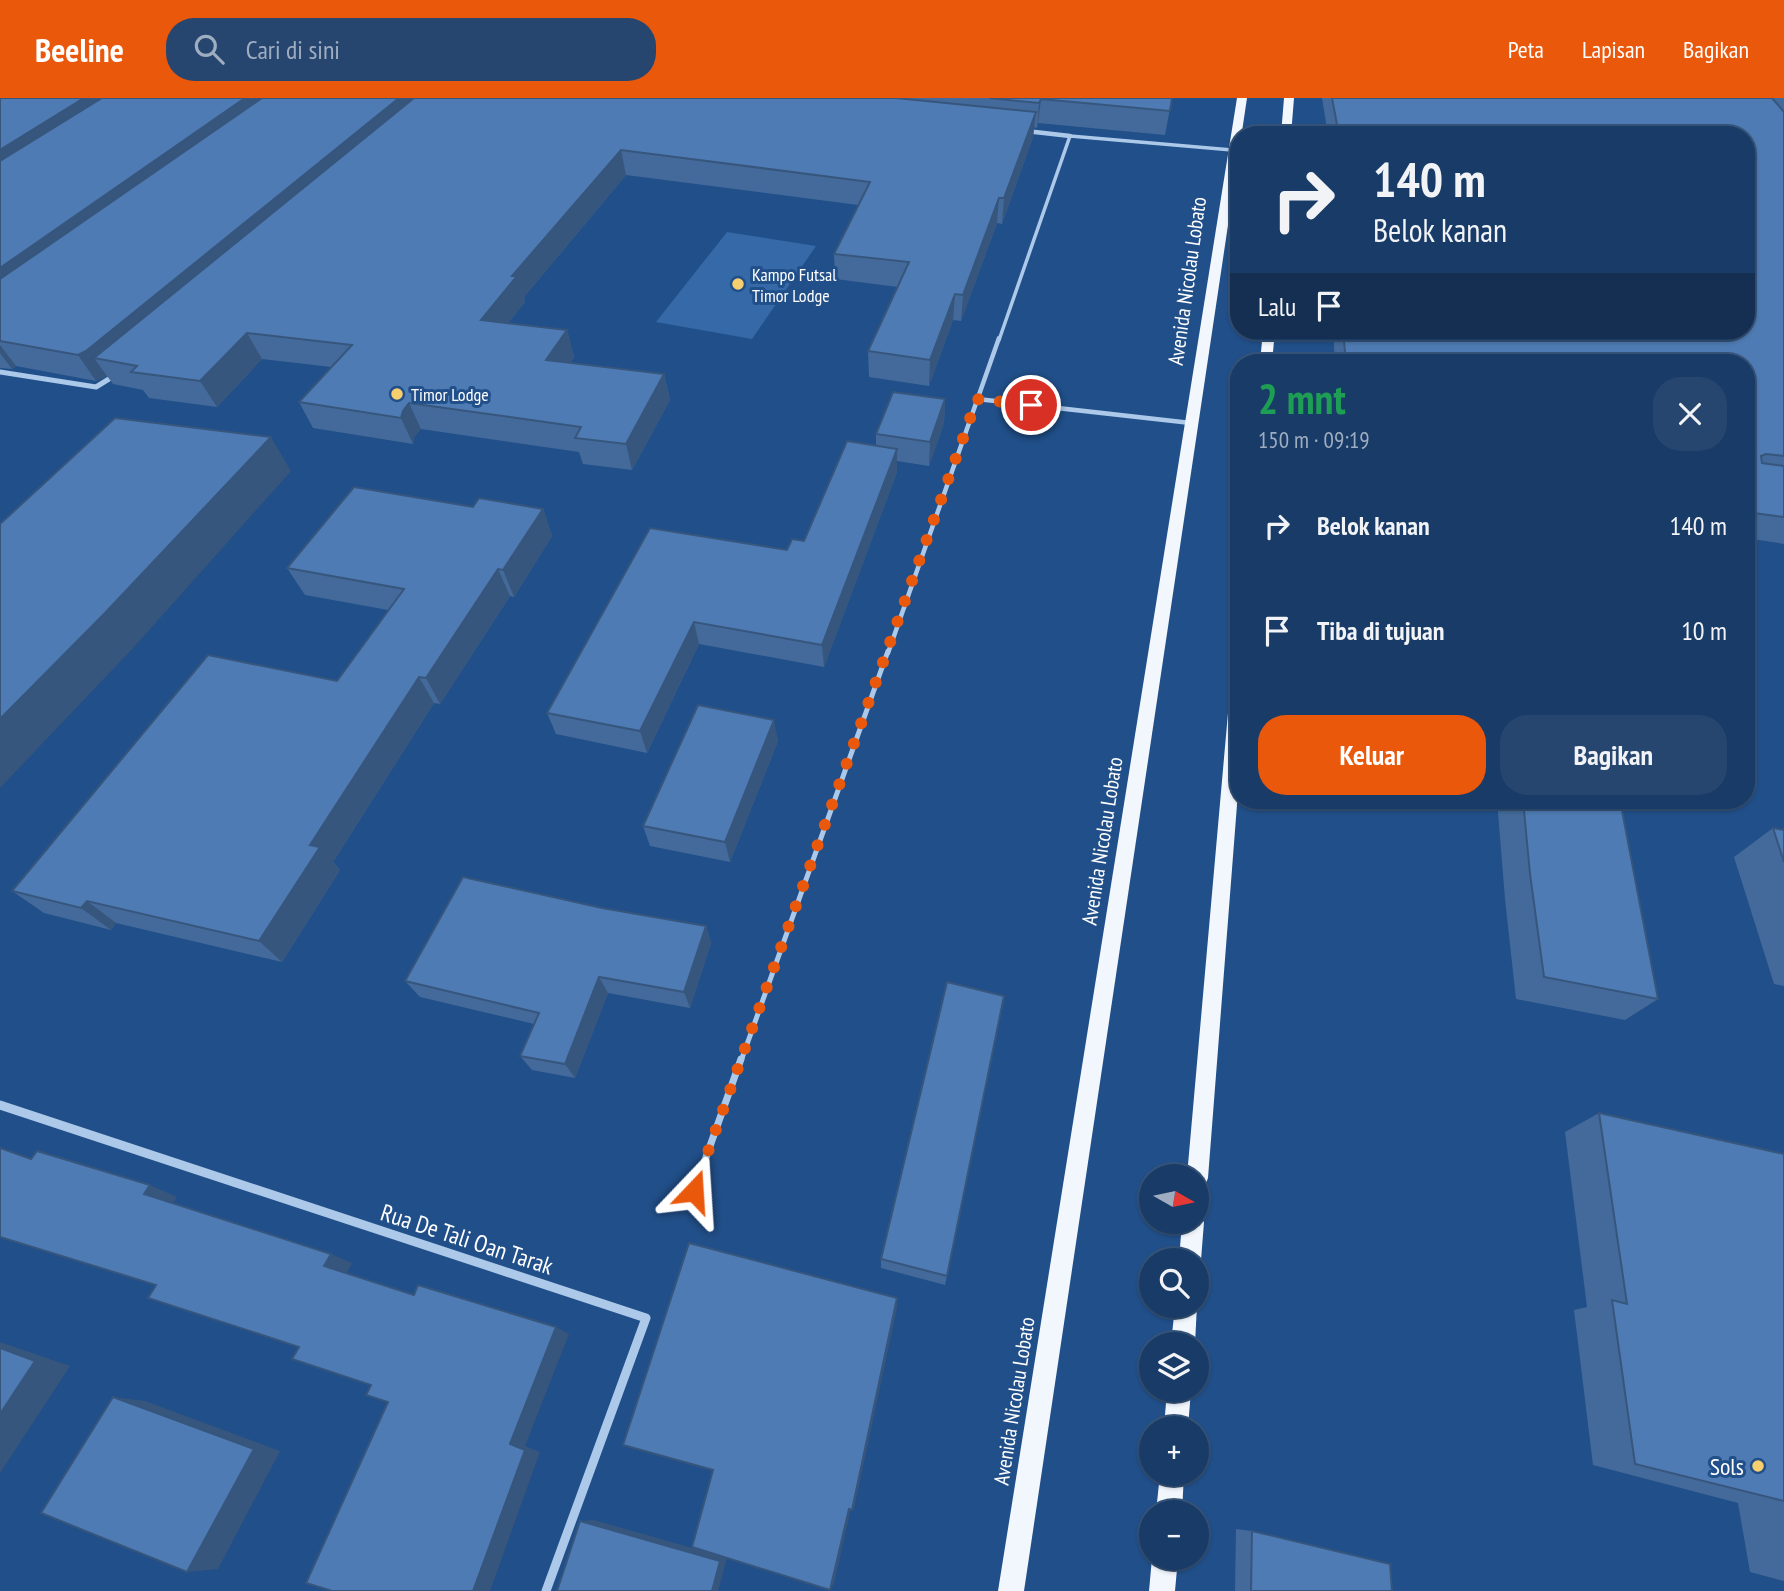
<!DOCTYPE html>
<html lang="id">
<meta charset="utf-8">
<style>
:root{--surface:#193b67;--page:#264670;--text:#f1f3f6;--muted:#9fadc0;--line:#37557b;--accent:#ea580c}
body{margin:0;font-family:"PT Sans Narrow",sans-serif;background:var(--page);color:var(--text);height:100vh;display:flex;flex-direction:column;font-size:26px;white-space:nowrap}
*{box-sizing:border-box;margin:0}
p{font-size:23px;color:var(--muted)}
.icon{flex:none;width:38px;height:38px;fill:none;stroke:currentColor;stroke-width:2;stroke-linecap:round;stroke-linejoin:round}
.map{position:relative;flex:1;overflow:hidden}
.details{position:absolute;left:1230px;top:256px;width:525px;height:455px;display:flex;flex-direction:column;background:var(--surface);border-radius:28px;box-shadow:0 2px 5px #0004,0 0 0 2px var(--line)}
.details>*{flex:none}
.guide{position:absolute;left:1230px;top:28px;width:525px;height:214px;border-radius:28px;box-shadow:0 2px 5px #0004,0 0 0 2px var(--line);background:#193b67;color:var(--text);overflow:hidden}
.needle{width:46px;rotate:99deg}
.tools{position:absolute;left:1139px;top:1066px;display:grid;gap:14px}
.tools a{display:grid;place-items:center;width:70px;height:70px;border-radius:50%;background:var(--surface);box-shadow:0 2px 5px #0004,0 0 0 2px var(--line);font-size:35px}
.pin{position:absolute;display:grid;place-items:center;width:60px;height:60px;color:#fff;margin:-30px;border:4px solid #fff;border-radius:50%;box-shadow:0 2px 7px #0007}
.me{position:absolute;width:77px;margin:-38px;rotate:20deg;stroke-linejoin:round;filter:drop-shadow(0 0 5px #0008)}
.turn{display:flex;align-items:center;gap:24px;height:147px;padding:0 28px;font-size:32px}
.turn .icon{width:91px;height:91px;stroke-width:2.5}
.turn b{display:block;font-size:49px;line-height:60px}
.then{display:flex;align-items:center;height:66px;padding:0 28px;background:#0003;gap:14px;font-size:26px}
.round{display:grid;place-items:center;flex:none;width:74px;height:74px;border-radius:28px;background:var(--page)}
.overview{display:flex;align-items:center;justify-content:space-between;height:119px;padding:0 28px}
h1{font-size:42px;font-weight:800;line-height:52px;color:#1e9e55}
.primary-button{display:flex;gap:14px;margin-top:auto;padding:14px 28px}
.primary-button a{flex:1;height:80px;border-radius:28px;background:var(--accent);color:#fff;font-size:28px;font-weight:800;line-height:80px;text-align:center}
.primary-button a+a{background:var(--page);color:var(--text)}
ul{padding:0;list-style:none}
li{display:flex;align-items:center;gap:21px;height:105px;padding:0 28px}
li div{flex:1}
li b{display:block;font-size:26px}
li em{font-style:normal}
header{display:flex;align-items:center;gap:42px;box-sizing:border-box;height:98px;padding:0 35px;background:var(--accent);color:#fff}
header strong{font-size:33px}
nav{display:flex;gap:38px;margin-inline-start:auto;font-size:24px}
.search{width:490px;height:63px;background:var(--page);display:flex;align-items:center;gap:18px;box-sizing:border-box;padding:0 24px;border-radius:28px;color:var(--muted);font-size:26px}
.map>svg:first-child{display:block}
.green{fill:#3569a7}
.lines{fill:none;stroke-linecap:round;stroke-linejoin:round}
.lane-far3{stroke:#adc9ea;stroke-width:3.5}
.lane-far2{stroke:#adc9ea;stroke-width:4.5}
.lane-far1{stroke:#adc9ea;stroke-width:5}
.lane{stroke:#adc9ea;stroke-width:7}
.street-far2{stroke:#adc9ea;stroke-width:4.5}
.street-far1{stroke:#adc9ea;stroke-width:5}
.street{stroke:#adc9ea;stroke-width:9}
.primary{fill:#f2f7fe;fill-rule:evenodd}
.wall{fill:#436a9a}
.shaded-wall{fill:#37567d}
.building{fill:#4e7bb3;stroke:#37567d;stroke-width:2}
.route{stroke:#ea580c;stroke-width:12;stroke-dasharray:0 21.6}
.poi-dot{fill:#f7cf6f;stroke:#214f89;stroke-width:2.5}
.labels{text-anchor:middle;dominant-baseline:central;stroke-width:6;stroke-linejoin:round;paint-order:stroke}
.far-poi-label{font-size:18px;fill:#fff;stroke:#214f89;text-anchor:start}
.street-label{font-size:21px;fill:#fff;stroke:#214f89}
.near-street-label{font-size:24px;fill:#fff;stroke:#214f89}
.near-poi-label{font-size:24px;fill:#fff;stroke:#214f89;text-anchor:end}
</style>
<header>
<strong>Beeline</strong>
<div class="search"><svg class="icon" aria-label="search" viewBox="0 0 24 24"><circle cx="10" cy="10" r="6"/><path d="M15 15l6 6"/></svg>Cari di sini</div>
<nav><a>Peta</a><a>Lapisan</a><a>Bagikan</a></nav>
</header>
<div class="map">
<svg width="1784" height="1493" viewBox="0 0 1784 1493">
<rect width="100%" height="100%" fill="#214f89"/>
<!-- green -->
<path class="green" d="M 727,134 L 816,148 L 752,241 L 656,224 Z"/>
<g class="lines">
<!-- lane-far3 -->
<path class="lane-far3" d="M 999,242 L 1070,38 L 1232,52"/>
<!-- lane-far2 -->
<g class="lane-far2">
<path d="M 977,301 L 1191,325"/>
<path d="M 888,555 L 999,240"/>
</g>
<!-- lane-far1 -->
<path class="lane-far1" d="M 741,963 L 888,553"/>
<!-- lane -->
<path class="lane" d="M 694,1093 L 741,961"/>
<!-- street-far2 -->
<path class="street-far2" d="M 1026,33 L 1070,38"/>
<!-- street-far1 -->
<path class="street-far1" d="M 0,274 L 96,289 L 117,276"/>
<!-- street -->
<path class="street" d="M 0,1007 L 646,1220 L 546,1493"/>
<!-- primary -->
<g class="primary">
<path d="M 1237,0 L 1247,0 L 1024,1493 L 998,1493 Z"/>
<path d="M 1284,0 L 1294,0 L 1291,37 L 1281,37 Z"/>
<path d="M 1263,233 L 1275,233 L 1272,264 L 1260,264 Z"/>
<path d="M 1239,575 L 1239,681 L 1208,1080 L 1205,1088 L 1197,1091 L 1197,1078 L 1187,1078 L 1231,581 Z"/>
<path d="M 1197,1115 L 1204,1124 L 1201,1162 L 1197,1170 L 1197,1162 L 1179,1162 L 1182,1124 L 1197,1124 Z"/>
<path d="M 1175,1208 L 1197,1207 L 1195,1246 L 1171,1246 Z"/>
<path d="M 1167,1292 L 1191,1292 L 1188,1330 L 1164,1330 Z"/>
<path d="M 1160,1376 L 1184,1376 L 1182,1414 L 1156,1414 Z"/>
<path d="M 1152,1460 L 1178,1460 L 1175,1493 L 1149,1493 Z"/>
</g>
</g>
<!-- wall -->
<g class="wall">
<path d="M 0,0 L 1172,0 L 1165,37 L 1038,25 L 1037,30 L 1034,29 L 1033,39 L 1002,126 L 997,125 L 961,223 L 953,222 L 929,288 L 869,279 L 868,253 L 898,189 L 835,181 L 834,156 L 858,107 L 626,77 L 524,199 L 525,204 L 508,225 L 567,232 L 574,259 L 570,265 L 664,276 L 670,302 L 632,372 L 583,366 L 579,354 L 421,331 L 414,339 L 413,346 L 313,330 L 299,304 L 331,269 L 262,261 L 217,309 L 149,300 L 143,292 L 113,286 L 107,278 L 96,283 L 16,268 L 12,271 L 0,270 Z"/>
<path d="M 1322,0 L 1784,0 L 1784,446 L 1746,440 L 1746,264 L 1335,264 L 1333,233 L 1746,233 L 1746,37 L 1328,37 Z"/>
<path d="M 945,301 L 944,325 L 929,368 L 897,363 L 897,374 L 824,569 L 699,546 L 647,655 L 556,636 L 547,615 L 787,452 L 804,443 L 876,348 L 876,336 Z"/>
<path d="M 473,409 L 543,411 L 552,438 L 514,499 L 510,498 L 440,606 L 434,605 L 333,764 L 340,772 L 282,864 L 116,825 L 111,832 L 44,815 L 12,793 L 337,583 L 388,512 L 305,497 L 287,470 Z"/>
<path d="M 778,643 L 730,764 L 650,748 L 643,728 Z"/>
<path d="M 1497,702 L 1620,702 L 1658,901 L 1625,922 L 1516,901 L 1505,801 Z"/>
<path d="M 1773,730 L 1784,732 L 1784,888 L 1774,886 L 1734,759 Z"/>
<path d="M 602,810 L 706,828 L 711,845 L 690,910 L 608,895 L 575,980 L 532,972 L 520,958 L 534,926 L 420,899 L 405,883 Z"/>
<path d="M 1599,1015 L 1784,1056 L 1784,1483 L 1750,1474 L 1738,1405 L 1593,1367 L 1574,1212 L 1587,1209 L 1565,1034 Z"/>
<path d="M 881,1161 L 947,1178 L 945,1187 L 881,1170 Z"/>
<path d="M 1236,1431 L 1252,1433 L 1392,1493 L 1235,1493 Z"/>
</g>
<!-- shaded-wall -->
<g class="shaded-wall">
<path d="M 84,0 L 136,0 L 0,87 L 0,52 Z"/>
<path d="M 245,0 L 290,0 L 0,209 L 0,170 Z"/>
<path d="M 399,0 L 437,0 L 94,260 L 107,278 L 96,283 L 78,257 Z"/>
<path d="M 1041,1 L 1038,25 L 1037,30 L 1039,5 Z"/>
<path d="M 1036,14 L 1033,39 L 1002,126 L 1004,100 Z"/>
<path d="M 621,52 L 626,77 L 524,199 L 525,204 L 490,248 L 481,222 L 512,178 Z"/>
<path d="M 999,100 L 997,125 L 961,223 L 963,197 Z"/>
<path d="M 955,196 L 953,222 L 929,288 L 930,262 Z"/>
<path d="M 567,232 L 574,259 L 554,288 L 546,262 Z"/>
<path d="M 247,235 L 262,261 L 217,309 L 200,283 Z"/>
<path d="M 0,247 L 16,268 L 12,271 L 0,255 Z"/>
<path d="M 664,276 L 670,302 L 632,372 L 626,346 Z"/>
<path d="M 945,301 L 944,325 L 929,368 L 930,344 Z"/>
<path d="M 409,305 L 421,331 L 414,339 L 413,346 L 401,320 L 403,313 Z"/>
<path d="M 271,339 L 291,373 L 135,548 L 0,690 L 0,621 Z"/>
<path d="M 897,351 L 897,374 L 824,569 L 822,547 Z"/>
<path d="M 543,411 L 552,438 L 514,499 L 503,472 Z"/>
<path d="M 498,471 L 510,498 L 440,606 L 426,580 Z"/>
<path d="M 694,524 L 699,546 L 647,655 L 640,633 Z"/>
<path d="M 419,579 L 434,605 L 333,764 L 340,772 L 282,864 L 259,843 L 310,747 Z"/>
<path d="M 774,622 L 778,643 L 730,764 L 725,744 Z"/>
<path d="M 87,803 L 116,825 L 111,832 L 81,810 Z"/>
<path d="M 706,828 L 711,845 L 690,910 L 684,894 Z"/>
<path d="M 599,879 L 608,895 L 575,980 L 565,966 Z"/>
<path d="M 150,1087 L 177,1099 L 172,1107 L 144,1096 Z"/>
<path d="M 331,1156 L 352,1165 L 346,1177 L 324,1168 Z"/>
<path d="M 897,1200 L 897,1210 L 854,1411 L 852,1412 Z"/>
<path d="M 556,1229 L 569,1236 L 525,1348 L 540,1354 L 490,1493 L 473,1493 L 510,1346 Z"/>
<path d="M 0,1244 L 70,1268 L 0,1375 Z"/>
<path d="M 113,1299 L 145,1303 L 280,1353 L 218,1471 L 187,1474 Z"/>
<path d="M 851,1410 L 834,1486 L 830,1492 L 849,1411 Z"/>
<path d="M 594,1422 L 727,1460 L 718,1493 L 712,1493 L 580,1423 Z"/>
</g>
<!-- building -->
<g class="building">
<path d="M 0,0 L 84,0 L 0,52 Z"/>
<path d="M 102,0 L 245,0 L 0,170 L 0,63 Z"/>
<path d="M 262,0 L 399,0 L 86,253 L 78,257 L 0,243 L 0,181 Z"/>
<path d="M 414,0 L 896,0 L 1036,14 L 1004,100 L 999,100 L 963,197 L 955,196 L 930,262 L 868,253 L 909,164 L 834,156 L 870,84 L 621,52 L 512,178 L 517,178 L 481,222 L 567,232 L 546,262 L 664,276 L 626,346 L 575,340 L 581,329 L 409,305 L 403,313 L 401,320 L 299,304 L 352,247 L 247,235 L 200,283 L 131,274 L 137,268 L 94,260 Z"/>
<path d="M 989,0 L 1172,0 L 1170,13 L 1041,1 L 1039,5 Z"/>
<path d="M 1332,0 L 1772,0 L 1784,14 L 1784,358 L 1766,356 L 1761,358 L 1762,365 L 1784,368 L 1784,419 L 1746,414 L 1746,264 L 1346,264 L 1343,233 L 1746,233 L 1746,37 L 1339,37 Z"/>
<path d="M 893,294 L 945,301 L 930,344 L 876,336 Z"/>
<path d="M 115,320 L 271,339 L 105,515 L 0,621 L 0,426 Z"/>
<path d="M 847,343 L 897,351 L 822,547 L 694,524 L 640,633 L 547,615 L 650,430 L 787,452 L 792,441 L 804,443 Z"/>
<path d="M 354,389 L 473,409 L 479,400 L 543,411 L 503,472 L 498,471 L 426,580 L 419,579 L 310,747 L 320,749 L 259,843 L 87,803 L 81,810 L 12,793 L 208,557 L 337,583 L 404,491 L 287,470 Z"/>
<path d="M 698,607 L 774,622 L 725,744 L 643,728 Z"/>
<path d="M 1523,702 L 1620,702 L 1658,901 L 1544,879 L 1530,776 Z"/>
<path d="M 1773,730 L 1784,732 L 1784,764 Z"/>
<path d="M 463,779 L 602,810 L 706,828 L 684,894 L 599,879 L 565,966 L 520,958 L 539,915 L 405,883 Z"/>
<path d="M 947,884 L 1004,898 L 947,1178 L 881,1161 Z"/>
<path d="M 1599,1015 L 1784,1056 L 1784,1403 L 1635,1366 L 1612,1202 L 1627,1206 Z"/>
<path d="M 0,1050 L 31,1061 L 37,1053 L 150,1087 L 144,1096 L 331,1156 L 324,1168 L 414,1197 L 418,1187 L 556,1229 L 510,1346 L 525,1352 L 473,1493 L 332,1493 L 306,1485 L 388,1304 L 366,1297 L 371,1287 L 292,1261 L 299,1249 L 148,1200 L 156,1187 L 0,1139 Z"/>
<path d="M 689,1145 L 897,1200 L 852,1412 L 849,1411 L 830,1492 L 692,1449 L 713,1372 L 623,1347 Z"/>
<path d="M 0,1250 L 35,1263 L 0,1316 Z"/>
<path d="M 113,1299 L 254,1351 L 187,1474 L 41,1415 Z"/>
<path d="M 580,1423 L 720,1463 L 712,1493 L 557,1493 Z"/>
<path d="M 1252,1433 L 1390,1466 L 1392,1493 L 1251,1493 Z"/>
</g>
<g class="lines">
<!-- route -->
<path class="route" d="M 694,1093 L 977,301 L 1031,307"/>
</g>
<!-- markers -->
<g class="poi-dot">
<circle cx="738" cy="186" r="7"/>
<circle cx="397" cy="296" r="7"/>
<circle cx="1758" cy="1368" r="7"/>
</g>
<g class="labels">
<!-- far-poi labels -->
<g class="far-poi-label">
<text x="752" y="176">Kampo Futsal<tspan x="752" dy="21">Timor Lodge</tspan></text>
<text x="411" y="296">Timor Lodge</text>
</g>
<!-- street labels -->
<g class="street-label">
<text transform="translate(1187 183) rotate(-82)">Avenida Nicolau Lobato</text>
<text transform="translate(1102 743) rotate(-81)">Avenida Nicolau Lobato</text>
<text transform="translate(1014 1303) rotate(-81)">Avenida Nicolau Lobato</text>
</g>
<!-- near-street labels -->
<g class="near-street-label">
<text transform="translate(467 1141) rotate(18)">Rua De Tali Oan Tarak</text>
</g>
<!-- near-poi labels -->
<g class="near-poi-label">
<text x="1744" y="1368">Sols</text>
</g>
</g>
</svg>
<div class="tools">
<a><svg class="needle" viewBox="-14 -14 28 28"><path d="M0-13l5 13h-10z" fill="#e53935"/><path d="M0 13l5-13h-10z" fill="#9fadc0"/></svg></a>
<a><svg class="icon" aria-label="search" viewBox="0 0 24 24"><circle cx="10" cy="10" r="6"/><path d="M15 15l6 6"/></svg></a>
<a><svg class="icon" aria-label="layers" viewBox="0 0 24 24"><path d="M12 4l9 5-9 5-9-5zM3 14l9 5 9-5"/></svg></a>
<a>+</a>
<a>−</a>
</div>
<div class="pin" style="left:1031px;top:307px;background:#d93025"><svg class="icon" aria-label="arrive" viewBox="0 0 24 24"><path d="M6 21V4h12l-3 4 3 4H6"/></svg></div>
<svg class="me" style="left:694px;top:1093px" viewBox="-20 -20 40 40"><path d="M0-17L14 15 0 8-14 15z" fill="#ea580c" stroke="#fff" stroke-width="4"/></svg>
<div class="guide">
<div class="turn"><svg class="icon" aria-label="right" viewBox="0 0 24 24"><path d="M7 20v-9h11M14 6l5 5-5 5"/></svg><div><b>140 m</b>Belok kanan</div></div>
<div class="then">Lalu<svg class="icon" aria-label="arrive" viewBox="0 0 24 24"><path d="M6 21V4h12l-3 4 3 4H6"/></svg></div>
</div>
<section class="details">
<div class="overview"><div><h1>2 mnt</h1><p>150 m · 09:19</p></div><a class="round"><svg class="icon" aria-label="close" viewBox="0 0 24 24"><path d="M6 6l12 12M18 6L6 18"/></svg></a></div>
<ul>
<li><svg class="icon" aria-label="right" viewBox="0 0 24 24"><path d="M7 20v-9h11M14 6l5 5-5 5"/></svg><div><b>Belok kanan</b></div><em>140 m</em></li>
<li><svg class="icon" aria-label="arrive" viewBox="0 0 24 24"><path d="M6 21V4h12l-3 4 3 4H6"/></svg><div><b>Tiba di tujuan</b></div><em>10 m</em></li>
</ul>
<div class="primary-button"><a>Keluar</a><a>Bagikan</a></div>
</section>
</div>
